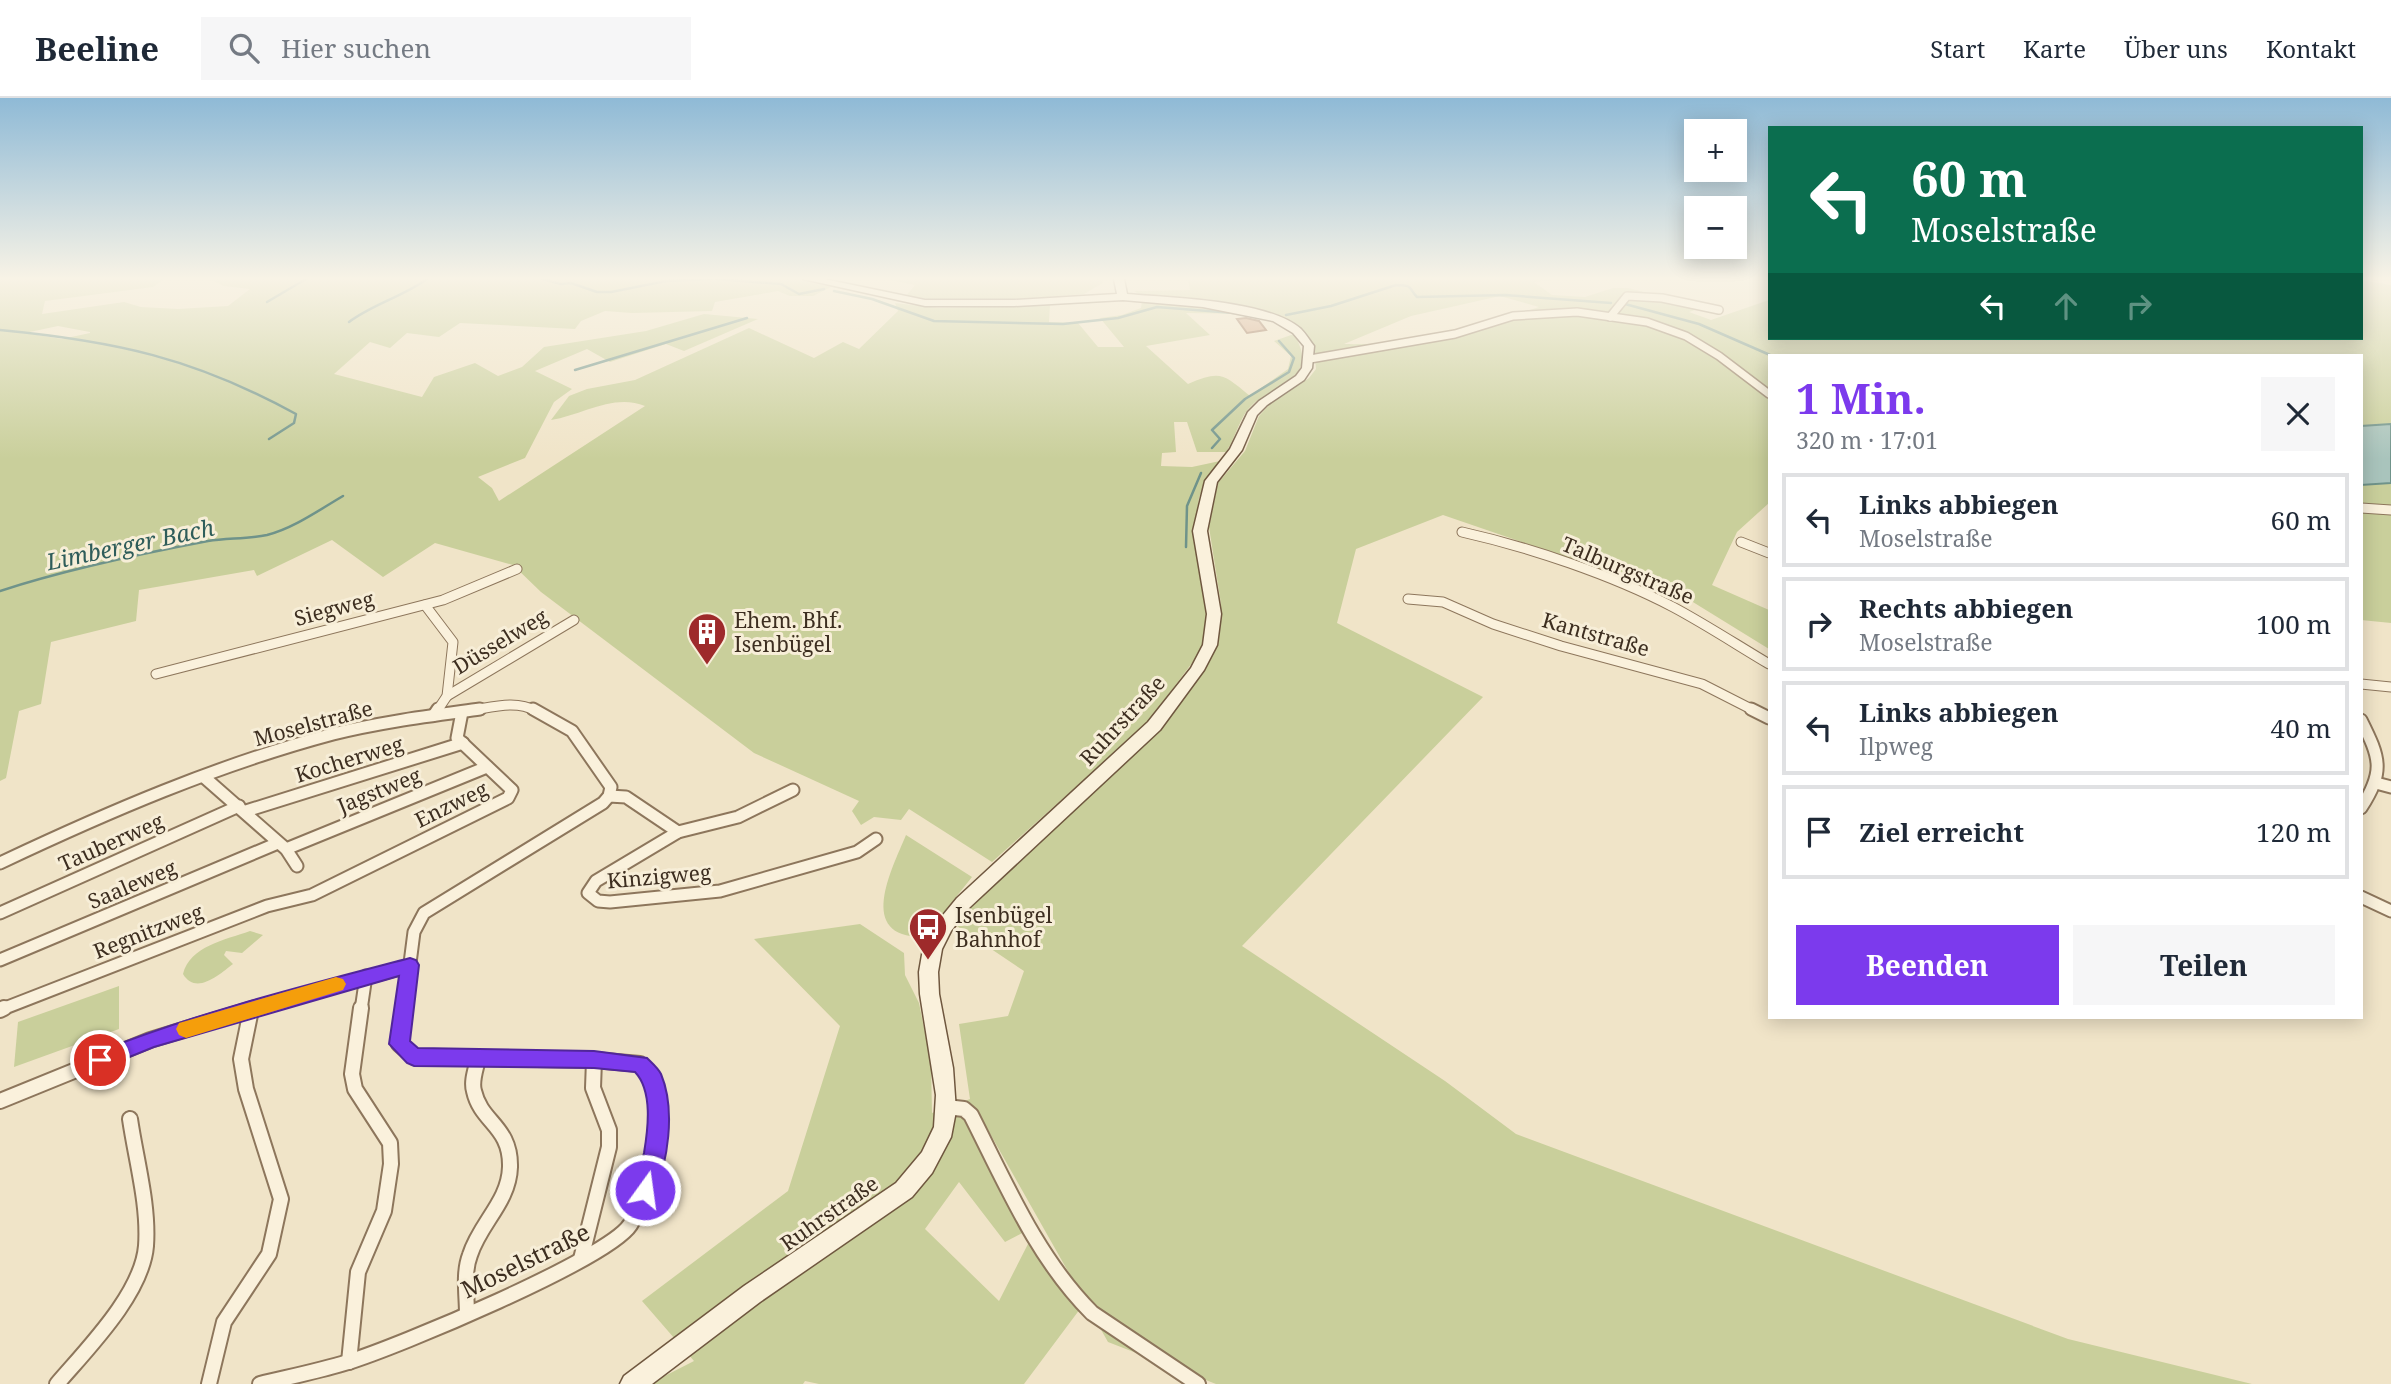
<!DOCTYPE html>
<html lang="de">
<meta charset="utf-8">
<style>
:root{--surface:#fff;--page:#f6f6f7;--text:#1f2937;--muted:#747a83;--line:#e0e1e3;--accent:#7c3aed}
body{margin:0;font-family:"Noto Serif",serif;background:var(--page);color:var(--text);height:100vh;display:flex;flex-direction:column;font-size:26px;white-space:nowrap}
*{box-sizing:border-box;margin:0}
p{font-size:23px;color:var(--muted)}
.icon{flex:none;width:38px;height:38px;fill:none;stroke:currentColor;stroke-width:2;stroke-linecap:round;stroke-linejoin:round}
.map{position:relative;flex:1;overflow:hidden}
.side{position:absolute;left:1768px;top:256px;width:595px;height:665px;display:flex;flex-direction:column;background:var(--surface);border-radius:0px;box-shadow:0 4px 18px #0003}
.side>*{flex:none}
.hud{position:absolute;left:1768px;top:28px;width:595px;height:214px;border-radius:0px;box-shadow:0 4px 18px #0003;background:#0b6e4f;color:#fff;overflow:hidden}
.fabs{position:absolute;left:1684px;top:21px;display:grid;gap:14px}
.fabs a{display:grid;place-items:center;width:63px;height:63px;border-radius:0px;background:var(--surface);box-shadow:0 4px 18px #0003;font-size:35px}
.pin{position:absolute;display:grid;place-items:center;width:60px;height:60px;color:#fff;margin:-30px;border:4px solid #fff;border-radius:50%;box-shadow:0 2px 7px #0007}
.me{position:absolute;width:77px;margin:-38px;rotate:14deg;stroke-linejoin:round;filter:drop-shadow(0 0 5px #0008)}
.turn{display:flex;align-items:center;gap:24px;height:147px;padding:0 28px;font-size:32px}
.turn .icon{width:91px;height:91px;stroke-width:2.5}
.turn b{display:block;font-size:49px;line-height:60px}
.lanes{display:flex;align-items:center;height:66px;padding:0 28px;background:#0003;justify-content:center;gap:35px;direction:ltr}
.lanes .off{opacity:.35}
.round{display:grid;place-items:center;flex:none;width:74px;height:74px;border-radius:0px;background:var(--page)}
.head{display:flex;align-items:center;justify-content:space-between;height:119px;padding:0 28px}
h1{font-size:42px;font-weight:700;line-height:52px;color:var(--accent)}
.action{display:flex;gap:14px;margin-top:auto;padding:14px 28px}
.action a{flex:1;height:80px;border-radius:0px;background:var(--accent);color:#fff;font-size:28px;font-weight:700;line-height:80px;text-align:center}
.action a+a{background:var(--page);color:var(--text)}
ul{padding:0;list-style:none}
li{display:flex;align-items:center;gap:21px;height:94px;margin:0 14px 10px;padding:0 14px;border:4px solid var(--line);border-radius:0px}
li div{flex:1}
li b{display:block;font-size:26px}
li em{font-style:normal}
header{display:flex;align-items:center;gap:42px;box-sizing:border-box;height:98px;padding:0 35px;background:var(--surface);border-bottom:2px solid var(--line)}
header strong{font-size:33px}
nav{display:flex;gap:38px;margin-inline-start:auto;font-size:24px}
.search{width:490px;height:63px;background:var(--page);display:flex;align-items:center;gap:18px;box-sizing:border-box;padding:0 24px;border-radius:0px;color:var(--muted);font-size:26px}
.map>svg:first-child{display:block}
.green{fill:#c9cf9b;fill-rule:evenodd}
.water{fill:#a9c4bc;stroke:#6f938a;stroke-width:2}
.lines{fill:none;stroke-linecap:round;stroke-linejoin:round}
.stream{stroke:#6f938a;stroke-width:2.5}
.building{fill:#cf9f7d;stroke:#8d5f41;stroke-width:2}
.street-far3-casing{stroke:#8d765c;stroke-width:10}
.street-far2-casing{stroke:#8d765c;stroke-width:11}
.street-far1-casing{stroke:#8d765c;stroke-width:15}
.street-casing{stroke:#8d765c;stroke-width:18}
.secondary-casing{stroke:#6f573f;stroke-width:3}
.street-far3{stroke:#faf1dc;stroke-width:7}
.street-far2{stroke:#faf1dc;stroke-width:9}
.street-far1{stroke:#faf1dc;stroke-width:11}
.street{stroke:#faf1dc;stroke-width:14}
.secondary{fill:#faf1dc;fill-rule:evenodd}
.route{fill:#7c3aed;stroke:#51269a;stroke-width:2}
.slow{fill:#f59e0b}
.labels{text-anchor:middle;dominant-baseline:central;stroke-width:6;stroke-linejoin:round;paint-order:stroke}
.street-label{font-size:21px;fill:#3d2e20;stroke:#f7eed8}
.poi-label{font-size:21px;fill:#3d2e20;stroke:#f7eed8;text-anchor:start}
.water-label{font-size:23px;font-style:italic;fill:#2f5d5a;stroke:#f7eed8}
.near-street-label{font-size:24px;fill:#3d2e20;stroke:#f7eed8}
</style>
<header>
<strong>Beeline</strong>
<div class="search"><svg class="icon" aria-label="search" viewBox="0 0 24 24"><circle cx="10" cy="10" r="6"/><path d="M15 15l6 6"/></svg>Hier suchen</div>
<nav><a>Start</a><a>Karte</a><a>Über uns</a><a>Kontakt</a></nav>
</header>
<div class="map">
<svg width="2391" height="1286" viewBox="0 0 2391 1286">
<rect width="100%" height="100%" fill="#f0e4c8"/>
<!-- green -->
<g class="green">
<path d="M 0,181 L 165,181 L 153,189 L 45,203 L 42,216 L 124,204 L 141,209 L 178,211 L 228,208 L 250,191 L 224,188 L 209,181 L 797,181 L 831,189 L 813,198 L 790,198 L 778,193 L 715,204 L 712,213 L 632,215 L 605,213 L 581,223 L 575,231 L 460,225 L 439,239 L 407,235 L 390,250 L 370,244 L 334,276 L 422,299 L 434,279 L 475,265 L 498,278 L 522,269 L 544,249 L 646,233 L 704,216 L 758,221 L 684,253 L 666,246 L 610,264 L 587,251 L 535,273 L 572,291 L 554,304 L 525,360 L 478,379 L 492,390 L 499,403 L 645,308 C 614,295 582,317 551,322 L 569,298 L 587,291 L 635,282 L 749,230 L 814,260 L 843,244 L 859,251 L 898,213 L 895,205 L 939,210 L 1050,207 L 1049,224 L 1078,225 L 1098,249 L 1124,249 L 1100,220 L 1122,217 L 1141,210 L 1142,203 L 1252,216 L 1186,215 L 1210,237 L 1146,248 L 1188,286 C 1221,272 1223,276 1250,298 L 1288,271 L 1291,258 L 1274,243 L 1294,236 C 1323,285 1267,285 1246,314 C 1238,326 1234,342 1226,354 L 1197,354 L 1187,324 L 1174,324 L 1176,354 L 1162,355 L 1161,368 L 1192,369 L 1220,363 L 1206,381 L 1199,400 L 1193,441 L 1205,486 L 1208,517 L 1201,553 L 1147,625 L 992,764 L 909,711 L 901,722 L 874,719 L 861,727 L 852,713 L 859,703 L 754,655 L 541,494 L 513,467 L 435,445 L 383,479 L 332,442 L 257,478 L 254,472 L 139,492 L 136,523 L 51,544 L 41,606 L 19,613 L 6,680 L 0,683 ZM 58,228 L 90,234 L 90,235 L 62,241 L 25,235 Z"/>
<path d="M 886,181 L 1102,181 L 1103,185 L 1084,196 L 1022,201 L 936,202 L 906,198 L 915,187 Z"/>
<path d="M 1188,181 L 1561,181 L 1534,184 L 1552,197 L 1585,199 L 1613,190 L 1628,190 L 1704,209 L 1689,214 L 1711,222 L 1769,202 L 1769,240 L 2361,240 L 2361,182 L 2391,187 L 2391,326 L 2361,328 L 2361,257 L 1769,257 L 1769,405 L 1737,434 L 1712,487 L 1769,512 L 1769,551 L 1688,501 L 1443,417 L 1356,451 L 1337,525 L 1483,599 L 1242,848 L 1445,983 L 1516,1036 L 2068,1241 L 2252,1286 L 1216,1286 L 1108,1244 L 984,1025 L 1036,1128 L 1005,1144 L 959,1084 L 925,1131 L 999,1203 L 1029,1144 L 1080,1211 L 1024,1286 L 819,1286 L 805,1283 L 803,1286 L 649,1286 L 694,1263 L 642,1203 L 788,1093 L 840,928 L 754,841 L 860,826 L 904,855 L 905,877 L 919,905 L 931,965 L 932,1015 L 970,1001 L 959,926 L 1008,918 L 1024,873 L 954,826 L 1158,632 L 1208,566 L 1219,542 L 1221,506 L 1209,429 L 1218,385 L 1245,353 L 1259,318 L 1269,307 L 1309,280 L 1316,271 L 1314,248 L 1286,222 L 1142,198 L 1134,193 L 1190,192 ZM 1500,198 L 1539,209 C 1477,229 1411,248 1344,246 L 1411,218 Z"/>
<path d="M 2391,385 L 2391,525 L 2361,522 L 2361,387 Z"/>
<path d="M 906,737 L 972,779 L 924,839 C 856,840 891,773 906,737 Z"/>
<path d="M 250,833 L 263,837 L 242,855 L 226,853 L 224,857 L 233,866 C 220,876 196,898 183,876 C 190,848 225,842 250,833 Z"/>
<path d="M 119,888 L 119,931 L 14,969 L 18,924 Z"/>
</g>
<!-- water -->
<path class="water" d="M 2391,326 L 2391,385 L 2361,387 L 2361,328 Z"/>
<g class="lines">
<!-- stream -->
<g class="stream">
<path d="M 542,181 L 561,186 L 571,185 L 597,194 L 611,194 L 666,183 L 712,181"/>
<path d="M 716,181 L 781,186 L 799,196 L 824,191"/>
<path d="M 834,193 L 872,201 L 934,223 L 1063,226 L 1118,220 L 1157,209 L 1234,215"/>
<path d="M 267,204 L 306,181"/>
<path d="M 1625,206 L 1699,226 L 1770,257"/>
<path d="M 1286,217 L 1331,208 L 1396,187 C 1414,187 1408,190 1417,199 L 1505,197 L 1611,205"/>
<path d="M 349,224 C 373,206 402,199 427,181"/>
<path d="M 0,232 C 115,243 194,260 296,316 L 294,325 L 269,341"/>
<path d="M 575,272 L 747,220"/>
<path d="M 1212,350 L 1220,341 L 1212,332 L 1245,301 L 1289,274 L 1294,260 L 1279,243"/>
<path d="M 1186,449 L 1187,408 L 1201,375"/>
<path d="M 0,493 C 67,471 139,456 208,443 C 227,440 248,441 267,437 C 294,430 319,412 343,398"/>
</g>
</g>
<!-- building -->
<path class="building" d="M 1246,220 L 1259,223 L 1266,232 L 1247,235 L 1237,221 Z"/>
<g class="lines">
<!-- street-far3 casing -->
<g class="street-far3-casing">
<g id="street-far3">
<path d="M 1610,219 L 1627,198 L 1662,200 L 1719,212"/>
<path d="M 1310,261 L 1455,236 L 1513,218 L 1577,214 L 1647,224 L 1686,238 L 1719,258 L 1769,296"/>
</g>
</g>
<!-- street-far2 casing -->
<g class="street-far2-casing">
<g id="street-far2">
<path d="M 2361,410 L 2391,412"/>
<path d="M 1462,434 C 1529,449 1612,477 1673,509 C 1705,526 1737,547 1769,566"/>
<path d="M 1741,444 L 1769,455"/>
<path d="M 1408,501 L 1443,504 L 1493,526 L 1561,548 L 1702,586 L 1755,613"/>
<path d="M 425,507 L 453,544 L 447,598 L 437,613"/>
<path d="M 156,576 L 443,502 L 517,471"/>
<path d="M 2361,586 L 2391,589"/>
<path d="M 447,598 L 574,522"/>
<path d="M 467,613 C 490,610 515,601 536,613"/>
</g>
</g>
<!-- street-far1 casing -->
<g class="street-far1-casing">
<g id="street-far1">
<path d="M 1751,611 L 1769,620"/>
<path d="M 434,617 L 438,611"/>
<path d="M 2361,622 C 2380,660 2385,673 2361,710"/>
<path d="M 204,679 L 286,751 L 297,768"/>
<path d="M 2376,685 L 2391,689"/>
<path d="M 793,692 L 738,719 L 678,734 L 596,783 L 588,795 L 598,803 L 610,804 L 720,793 L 857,754 L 876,741"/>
<path d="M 609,698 L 626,699 L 678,734"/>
<path d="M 246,713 L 463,645"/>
<path d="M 286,751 L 487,669"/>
<path d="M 0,765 C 108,714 217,667 333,636 C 381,624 430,618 480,611"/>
<path d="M 2361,799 L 2391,813"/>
<path d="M 0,815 L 239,708"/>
<path d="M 0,862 L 278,745"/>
<path d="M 0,912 L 267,808 L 312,797 L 508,700 L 512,692 L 457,640 L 462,614"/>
<path d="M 249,912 L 410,868"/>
<path d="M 361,912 L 366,878"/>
<path d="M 404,912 L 414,834 L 424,815 L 603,705 L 609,698 L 611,689 L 572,633 L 533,611"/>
</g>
</g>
<!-- street casing -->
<g class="street-casing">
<g id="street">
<path d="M 0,912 L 4,910"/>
<path d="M 0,1003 L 150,942 L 255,910"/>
<path d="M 946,1009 L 964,1011 L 971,1017 C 1006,1086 1037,1160 1092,1215 L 1198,1286"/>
<path d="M 581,1161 L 609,1049 L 609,1032 L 593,990 L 594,962"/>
<path d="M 467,1216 C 467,1197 463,1175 470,1157 C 480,1125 509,1104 510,1069 C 511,1028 481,1025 474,993 C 471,983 476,971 478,961"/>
<path d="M 349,1264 L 358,1174 L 384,1113 L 391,1066 L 390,1045 L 355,991 L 352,976 L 361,910"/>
<path d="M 57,1286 C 87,1251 142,1196 146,1148 C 149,1107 136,1062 130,1021"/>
<path d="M 209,1286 L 224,1224 L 269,1156 L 281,1101 L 246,991 L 241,961 L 251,912"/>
<path d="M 260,1286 C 289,1279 319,1273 348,1264 C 395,1250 608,1161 630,1127 C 644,1106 654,1065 656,1040 C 658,1012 662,988 640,966 L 594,962 L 414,959 L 399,946 L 404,910"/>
</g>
</g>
<!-- secondary casing -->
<g class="secondary-casing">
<path id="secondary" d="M 803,181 L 824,181 L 925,202 L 1014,202 L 1117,196 L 1114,181 L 1124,181 L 1127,196 C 1171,200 1268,202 1301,231 C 1306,236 1310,243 1314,248 L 1312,270 L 1304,282 L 1267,307 L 1257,317 L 1242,352 L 1217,384 L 1207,433 L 1221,516 L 1217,547 L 1204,572 L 1160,632 L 969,810 L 951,833 L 942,851 L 938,874 L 939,896 L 953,970 L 956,1013 L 951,1039 L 932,1075 L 912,1099 L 760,1204 L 652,1286 L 620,1286 L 624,1278 L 744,1188 L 896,1085 L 922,1054 L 934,1029 L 936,997 L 920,896 L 919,874 L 923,851 L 934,828 L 957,800 L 1148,624 L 1191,570 L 1203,547 L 1207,516 L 1193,433 L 1205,383 L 1230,351 L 1248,314 L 1259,303 L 1296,278 L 1302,270 L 1304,248 L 1293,235 L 1273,223 L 1203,209 L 1123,202 L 1014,208 L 925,208 Z"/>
</g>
<!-- street-far3 -->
<use href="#street-far3" class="street-far3"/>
<!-- street-far2 -->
<use href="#street-far2" class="street-far2"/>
<!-- street-far1 -->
<use href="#street-far1" class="street-far1"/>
<!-- street -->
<use href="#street" class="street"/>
<!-- secondary -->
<use href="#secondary" class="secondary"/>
</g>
<!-- sky -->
<linearGradient id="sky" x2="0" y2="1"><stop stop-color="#8fbad6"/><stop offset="0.5" stop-color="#f8f3e6"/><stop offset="1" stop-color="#f8f3e6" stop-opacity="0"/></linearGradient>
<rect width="2391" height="361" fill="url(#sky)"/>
<!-- route -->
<path class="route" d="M 410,860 L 416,862 L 419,867 L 410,943 L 418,950 L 594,953 L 647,960 C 652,965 658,970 661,976 C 676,1012 668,1065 653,1099 L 645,1102 L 637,1099 C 631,1086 641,1069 644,1055 C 648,1031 653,993 635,974 L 594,970 L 414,968 L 407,965 L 389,946 L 399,878 L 154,949 L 100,971 L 93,969 L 90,962 L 93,956 C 195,915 303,888 410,860 Z"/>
<!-- slow -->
<path class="slow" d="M 336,879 L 343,881 L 346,886 L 343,892 L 186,940 L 179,937 L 176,931 L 179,925 L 186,923 Z"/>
<!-- icons -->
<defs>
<g id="building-pin" transform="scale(2.0125)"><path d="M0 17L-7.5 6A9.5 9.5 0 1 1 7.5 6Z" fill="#9e2a2b" stroke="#f7eed8"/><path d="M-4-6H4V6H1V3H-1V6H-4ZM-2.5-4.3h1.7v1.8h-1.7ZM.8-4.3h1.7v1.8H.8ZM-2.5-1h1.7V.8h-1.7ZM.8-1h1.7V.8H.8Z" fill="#fff"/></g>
<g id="bus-pin" transform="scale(2.0125)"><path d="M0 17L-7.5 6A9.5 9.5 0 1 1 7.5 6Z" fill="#9e2a2b" stroke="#f7eed8"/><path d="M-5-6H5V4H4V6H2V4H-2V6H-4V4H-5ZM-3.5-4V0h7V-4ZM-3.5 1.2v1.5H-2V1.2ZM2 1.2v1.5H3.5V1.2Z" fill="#fff"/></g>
</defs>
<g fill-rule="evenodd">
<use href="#building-pin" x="707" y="534"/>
<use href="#bus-pin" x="928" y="829"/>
</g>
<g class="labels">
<!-- street labels -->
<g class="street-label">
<text transform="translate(1628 472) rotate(23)">Talburgstraße</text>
<text transform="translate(334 510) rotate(-15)">Siegweg</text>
<text transform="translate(1596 536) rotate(16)">Kantstraße</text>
<text transform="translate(500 543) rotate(-31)">Düsselweg</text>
<text transform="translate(1122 622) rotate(-47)">Ruhrstraße</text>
<text transform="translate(313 625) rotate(-15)">Moselstraße</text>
<text transform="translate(349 661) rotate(-17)">Kocherweg</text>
<text transform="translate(379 692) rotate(-22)">Jagstweg</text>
<text transform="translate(451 706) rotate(-26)">Enzweg</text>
<text transform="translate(111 744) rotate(-24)">Tauberweg</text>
<text transform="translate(659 778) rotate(-5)">Kinzigweg</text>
<text transform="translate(132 786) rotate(-23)">Saaleweg</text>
<text transform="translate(148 833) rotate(-21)">Regnitzweg</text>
<text transform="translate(829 1115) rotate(-35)">Ruhrstraße</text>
</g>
<!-- poi labels -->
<g class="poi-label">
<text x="734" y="522">Ehem. Bhf.<tspan x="734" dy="24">Isenbügel</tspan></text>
<text x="955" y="817">Isenbügel<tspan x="955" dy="24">Bahnhof</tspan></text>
</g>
<!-- water labels -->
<g class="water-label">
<text transform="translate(130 446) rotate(-12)">Limberger Bach</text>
</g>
<!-- near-street labels -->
<g class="near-street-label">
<text transform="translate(525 1162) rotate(-26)">Moselstraße</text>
</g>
</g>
</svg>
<div class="fabs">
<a>+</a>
<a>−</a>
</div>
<div class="pin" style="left:100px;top:962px;background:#d93025"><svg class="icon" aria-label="arrive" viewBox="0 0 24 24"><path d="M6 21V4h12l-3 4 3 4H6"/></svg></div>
<svg class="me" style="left:645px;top:1092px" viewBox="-20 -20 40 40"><circle r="17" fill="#7c3aed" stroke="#fff" stroke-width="3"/><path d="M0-11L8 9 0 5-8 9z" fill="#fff"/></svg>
<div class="hud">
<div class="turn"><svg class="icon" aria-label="left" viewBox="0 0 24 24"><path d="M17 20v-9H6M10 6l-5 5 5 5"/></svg><div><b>60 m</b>Moselstraße</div></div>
<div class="lanes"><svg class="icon" aria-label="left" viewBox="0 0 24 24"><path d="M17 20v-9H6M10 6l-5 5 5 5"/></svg><svg class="icon off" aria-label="ahead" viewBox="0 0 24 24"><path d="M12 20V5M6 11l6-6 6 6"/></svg><svg class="icon off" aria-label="right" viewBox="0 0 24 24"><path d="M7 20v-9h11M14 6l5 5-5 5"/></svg></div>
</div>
<section class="side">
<div class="head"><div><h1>1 Min.</h1><p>320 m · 17:01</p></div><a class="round"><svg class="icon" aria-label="close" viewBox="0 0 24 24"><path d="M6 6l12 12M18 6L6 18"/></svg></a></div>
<ul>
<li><svg class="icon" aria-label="left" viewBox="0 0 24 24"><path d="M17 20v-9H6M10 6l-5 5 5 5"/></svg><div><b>Links abbiegen</b><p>Moselstraße</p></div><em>60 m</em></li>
<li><svg class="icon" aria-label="right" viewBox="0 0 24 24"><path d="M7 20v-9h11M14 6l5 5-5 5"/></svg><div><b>Rechts abbiegen</b><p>Moselstraße</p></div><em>100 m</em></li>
<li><svg class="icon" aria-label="left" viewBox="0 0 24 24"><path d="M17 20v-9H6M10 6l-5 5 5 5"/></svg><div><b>Links abbiegen</b><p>Ilpweg</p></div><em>40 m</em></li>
<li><svg class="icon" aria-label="arrive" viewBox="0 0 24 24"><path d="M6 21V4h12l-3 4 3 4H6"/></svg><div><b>Ziel erreicht</b></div><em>120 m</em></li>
</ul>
<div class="action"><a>Beenden</a><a>Teilen</a></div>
</section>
</div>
